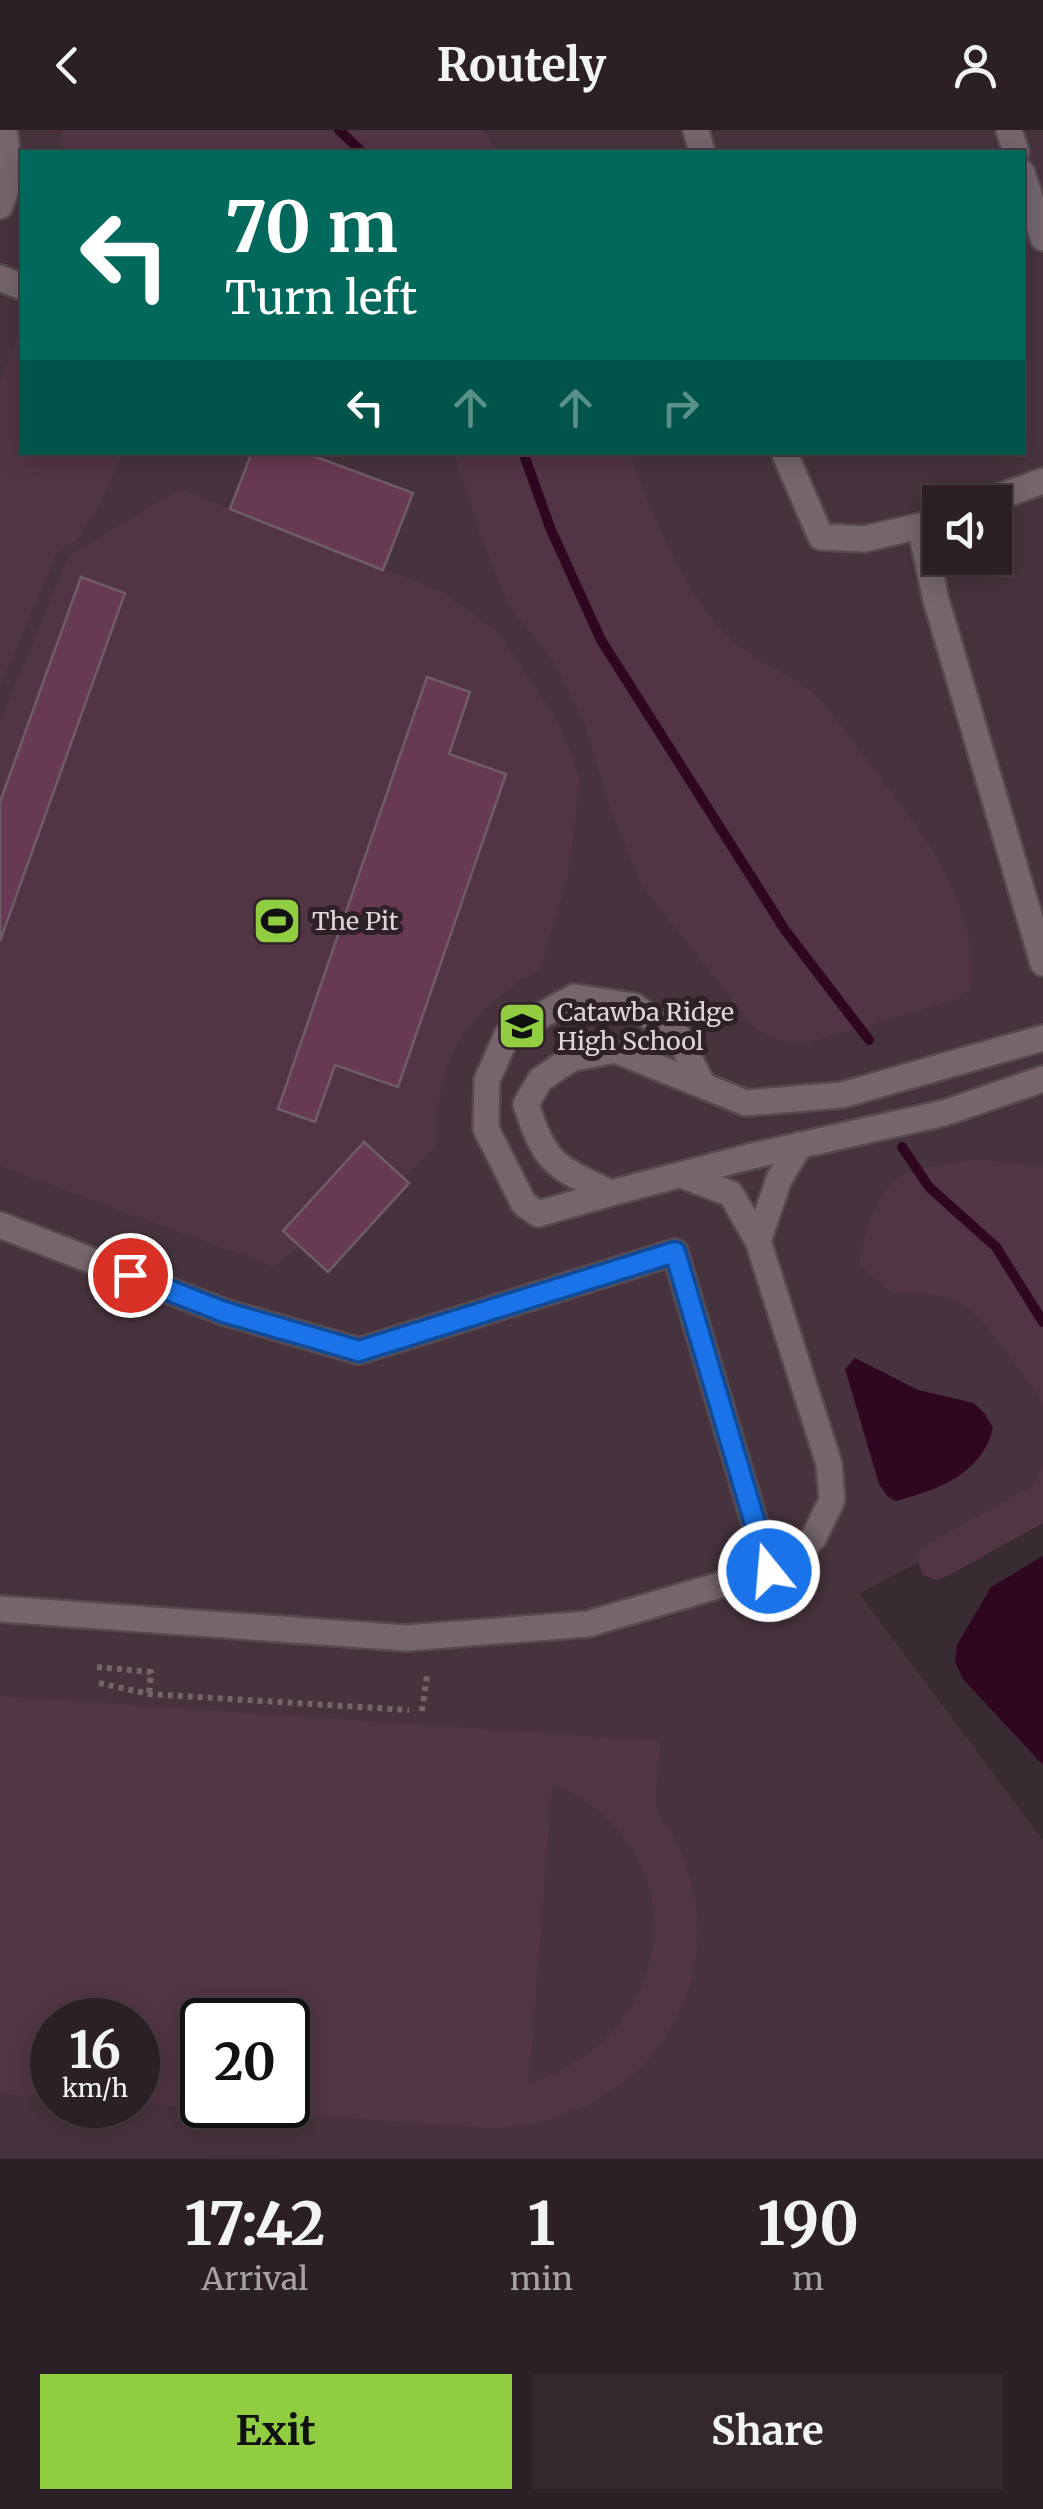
<!DOCTYPE html>
<style>
:root{--surface:#2b2026;--page:#33282e;--text:#f1f3f6;--muted:#a6a3a7;--line:#473e43;--accent:#90cd41}
body{margin:0;font-family:Merriweather,serif;background:var(--page);color:var(--text);height:100vh;display:flex;flex-direction:column;font-size:38px;white-space:nowrap}
*{box-sizing:border-box;margin:0}
p{font-size:32px;color:var(--muted)}
.icon{flex:none;width:55px;height:55px;fill:none;stroke:currentColor;stroke-width:2;stroke-linecap:round;stroke-linejoin:round}
.map{position:relative;height:2029px;overflow:hidden}
.details{display:flex;flex-direction:column;background:var(--surface);flex:1}
.details>*{flex:none}
.top-card{position:absolute;left:20px;top:20px;width:1005px;height:305px;border-radius:0px;box-shadow:0 5px 25px #0003,0 0 0 2px var(--line);background:#00695c;color:#fff;overflow:hidden}
.controls{position:absolute;left:922px;top:355px;display:grid;gap:20px}
.controls a{display:grid;place-items:center;width:90px;height:90px;border-radius:0px;background:var(--surface);box-shadow:0 5px 25px #0003,0 0 0 2px var(--line);font-size:50px}
.speed{position:absolute;left:30px;top:1868px;display:flex;gap:20px;font-size:50px;font-weight:700;text-align:center}
.speed>*{display:grid;place-content:center;width:130px;height:130px;border-radius:50%;background:var(--surface);box-shadow:0 5px 25px #0003,0 0 0 2px var(--line);line-height:1}
.speed small{font-size:25px;font-weight:400}
.speed .limit{border:5px solid #111;border-radius:15px;background:#fff;color:#111}
.pin{position:absolute;display:grid;place-items:center;width:85px;height:85px;color:#fff;margin:-42px;border:5px solid #fff;border-radius:50%;box-shadow:0 2px 10px #0007}
.me{position:absolute;width:110px;margin:-55px;rotate:343deg;stroke-linejoin:round;filter:drop-shadow(0 0 8px #0008)}
.turn{display:flex;align-items:center;gap:35px;height:210px;padding:0 40px;font-size:45px}
.turn .icon{width:130px;height:130px;stroke-width:2.5}
.turn b{display:block;font-size:70px;line-height:85px}
.lanes{display:flex;align-items:center;height:95px;padding:0 40px;background:#0003;justify-content:center;gap:50px;direction:ltr}
.lanes .off{opacity:.35}
.eta{display:flex;justify-content:space-evenly;align-items:center;height:170px;text-align:center}
.eta b{font-size:60px;font-weight:700;line-height:70px}
.button{display:flex;gap:20px;margin-top:auto;padding:20px 40px}
.button a{flex:1;height:115px;border-radius:0px;background:var(--accent);color:#111;font-size:40px;font-weight:700;line-height:115px;text-align:center}
.button a+a{background:var(--page);color:var(--text)}
header{display:flex;justify-content:space-between;align-items:center;height:130px;padding:0 40px;background:var(--surface);font-size:45px;font-weight:700}
.map>svg:first-child{display:block}
.built{fill:#47333e;fill-rule:evenodd}
.green{fill:#523545;fill-rule:evenodd}
.water{fill:#300721}
.lines{fill:none;stroke-linecap:round;stroke-linejoin:round}
.stream{stroke:#300721;stroke-width:10}
.building{fill:#683953;stroke:#6d5d65;stroke-width:2.5}
.minor-casing{stroke:#554a50;stroke-width:30}
.path{stroke:#71646a;stroke-width:6;stroke-dasharray:5 5;stroke-linecap:butt}
.minor{stroke:#76656d;stroke-width:25}
.route-casing{stroke:#114b97;stroke-width:25}
.route{stroke:#1a73e8;stroke-width:18}
.labels{text-anchor:middle;dominant-baseline:central;stroke-width:10;stroke-linejoin:round;paint-order:stroke}
.poi-label{font-size:25px;fill:#dfd6da;stroke:#2f2128;text-anchor:start}
</style>
<header><svg class="icon" aria-label="back" viewBox="0 0 24 24"><path d="M15 5l-7 7 7 7"/></svg>Routely<svg class="icon" aria-label="person" viewBox="0 0 24 24"><circle cx="12" cy="8" r="4"/><path d="M4 21q1-7 8-7t8 7"/></svg></header>
<div class="map">
<svg width="1043" height="2029" viewBox="0 0 1043 2029">
<rect width="100%" height="100%" fill="#392b32"/>
<!-- built -->
<path class="built" d="M 0,0 L 1043,0 L 1043,1365 L 859,1464 L 1043,1710 L 1043,2029 L 0,2029 ZM 22,22 L 1022,22 L 1022,322 L 22,322 ZM 940,372 L 995,372 L 995,428 L 940,428 ZM 52,1890 L 138,1890 L 138,1975 L 52,1975 ZM 202,1890 L 288,1890 L 288,1975 L 202,1975 Z"/>
<!-- green -->
<g class="green">
<path d="M 61,0 L 484,0 L 497,22 L 61,22 Z"/>
<path d="M 22,210 L 22,322 L 122,323 L 102,370 L 78,408 L 57,423 L 0,557 L 0,254 L 16,211 Z"/>
<path d="M 454,323 L 629,323 C 655,388 679,458 731,509 C 755,533 794,544 819,569 C 836,587 850,609 866,629 C 916,694 981,770 970,859 L 952,871 L 806,913 L 774,909 L 755,898 L 642,756 L 610,679 L 585,595 L 552,529 L 509,476 L 484,416 Z"/>
<path d="M 179,359 L 442,462 L 499,503 L 559,593 L 580,649 L 568,745 L 541,838 C 468,880 433,927 438,1014 L 404,1048 L 328,1142 L 299,1116 L 274,1137 L 0,1036 L 0,592 L 69,425 Z"/>
<path d="M 975,1029 L 1043,1037 L 1043,1277 L 1039,1266 C 1019,1241 988,1192 962,1175 C 942,1162 915,1164 892,1164 L 860,1134 C 862,1105 874,1068 898,1049 C 912,1037 956,1033 975,1029 Z"/>
<path d="M 1043,1337 L 1043,1393 L 951,1444 L 937,1450 L 923,1445 L 918,1432 L 919,1419 L 1032,1356 Z"/>
<path d="M 0,1566 L 661,1611 C 660,1629 653,1663 657,1680 C 659,1688 668,1698 673,1706 C 684,1728 693,1753 696,1778 C 711,1902 608,1999 488,1998 L 138,1973 L 138,1890 L 52,1890 L 52,1968 L 0,1964 ZM 552,1655 C 575,1662 598,1678 615,1697 C 697,1789 642,1921 529,1952 ZM 202,1890 L 288,1890 L 288,1975 L 202,1975 Z"/>
</g>
<!-- water -->
<g class="water">
<path d="M 855,1228 L 918,1260 L 974,1273 L 985,1284 L 993,1298 C 982,1344 938,1360 896,1371 L 888,1367 L 879,1354 L 845,1239 Z"/>
<path d="M 1043,1426 L 1043,1635 L 963,1549 L 955,1532 L 957,1515 L 991,1457 Z"/>
</g>
<g class="lines">
<!-- stream -->
<g class="stream">
<path d="M 339,0 L 362,22"/>
<path d="M 523,322 L 551,400 L 601,510 L 785,800 L 869,910"/>
<path d="M 902,1017 L 929,1057 L 996,1117 L 1043,1192"/>
</g>
</g>
<!-- building -->
<g class="building">
<path d="M 252,322 L 303,322 L 413,363 L 383,440 L 230,379 Z"/>
<path d="M 81,447 L 125,463 L 0,811 L 0,672 Z"/>
<path d="M 427,547 L 470,562 L 449,624 L 506,644 L 398,957 L 335,935 L 315,992 L 278,979 Z"/>
<path d="M 364,1012 L 409,1053 L 328,1142 L 283,1101 Z"/>
</g>
<g class="lines">
<!-- minor casing -->
<g class="minor-casing">
<g id="minor">
<path d="M 696,0 L 702,22"/>
<path d="M 1009,0 L 1016,22"/>
<path d="M 1022,43 L 1043,108"/>
<path d="M 0,76 L 11,46 L 4,0"/>
<path d="M 0,148 L 22,157"/>
<path d="M 784,322 L 821,407 L 864,409 L 920,396 L 936,470 L 1043,833"/>
<path d="M 985,372 L 1043,351"/>
<path d="M 1043,908 L 842,965 L 746,973 L 615,920 L 574,928 L 560,936 L 540,950 L 526,974 C 546,1036 555,1036 611,1063 L 748,1027 L 944,983 L 1043,949"/>
<path d="M 611,1063 L 538,1084 L 524,1074 L 486,999 L 487,950 L 507,905 L 574,867 L 634,876 L 679,907 L 702,954"/>
<path d="M 0,1095 L 224,1182 L 359,1221 L 675,1122 L 769,1441"/>
<path d="M 758,1111 L 779,1049 L 800,1015"/>
<path d="M 0,1479 L 406,1508 L 588,1494 L 788,1435 L 814,1407 L 832,1370 L 829,1334 L 758,1111 L 731,1064 L 684,1046"/>
</g>
</g>
<!-- path -->
<g class="path">
<path d="M 97,1537 L 151,1542 L 149,1564"/>
<path d="M 99,1553 L 149,1564 L 409,1580"/>
<path d="M 422,1581 L 427,1545"/>
</g>
<!-- minor -->
<use href="#minor" class="minor"/>
</g>
<g class="lines">
<!-- route casing -->
<g class="route-casing">
<path id="route" d="M 130,1145 L 224,1182 L 359,1221 L 675,1122 L 769,1441"/>
</g>
<!-- route -->
<use href="#route" class="route"/>
</g>
<!-- icons -->
<defs>
<g id="stadium-square" transform="scale(2.5)"><rect x="-9" y="-9" width="18" height="18" rx="4" fill="#90cd41" stroke="#2f2128"/><path d="M0-5a6.5 5 0 1 0 0 10a6.5 5 0 1 0 0-10ZM-3.5-1.8h7v3.6h-7Z" fill="#111"/></g>
<g id="school-square" transform="scale(2.5)"><rect x="-9" y="-9" width="18" height="18" rx="4" fill="#90cd41" stroke="#2f2128"/><path d="M0-5L7-2L0 1L-7-2ZM-4 1L0 2.5L4 1V4Q0 6-4 4Z" fill="#111"/></g>
</defs>
<g fill-rule="evenodd">
<use href="#stadium-square" x="277" y="791"/>
<use href="#school-square" x="522" y="896"/>
</g>
<g class="labels">
<!-- poi labels -->
<g class="poi-label">
<text x="312" y="791">The Pit</text>
<text x="557" y="882">Catawba Ridge<tspan x="557" dy="29">High School</tspan></text>
</g>
</g>
</svg>
<div class="controls">
<a><svg class="icon" aria-label="sound" viewBox="0 0 24 24"><path d="M4 9h4l5-4v14l-5-4H4zM17 9q2 3 0 6"/></svg></a>
</div>
<div class="speed"><div>16<small>km/h</small></div><div class="limit">20</div></div>
<div class="pin" style="left:130px;top:1145px;background:#d93025"><svg class="icon" aria-label="arrive" viewBox="0 0 24 24"><path d="M6 21V4h12l-3 4 3 4H6"/></svg></div>
<svg class="me" style="left:769px;top:1441px" viewBox="-20 -20 40 40"><circle r="17" fill="#1a73e8" stroke="#fff" stroke-width="3"/><path d="M0-11L8 9 0 5-8 9z" fill="#fff"/></svg>
<div class="top-card">
<div class="turn"><svg class="icon" aria-label="left" viewBox="0 0 24 24"><path d="M17 20v-9H6M10 6l-5 5 5 5"/></svg><div><b>70 m</b>Turn left</div></div>
<div class="lanes"><svg class="icon" aria-label="left" viewBox="0 0 24 24"><path d="M17 20v-9H6M10 6l-5 5 5 5"/></svg><svg class="icon off" aria-label="ahead" viewBox="0 0 24 24"><path d="M12 20V5M6 11l6-6 6 6"/></svg><svg class="icon off" aria-label="ahead" viewBox="0 0 24 24"><path d="M12 20V5M6 11l6-6 6 6"/></svg><svg class="icon off" aria-label="right" viewBox="0 0 24 24"><path d="M7 20v-9h11M14 6l5 5-5 5"/></svg></div>
</div>
</div>
<section class="details">
<div class="eta">
<div><b>17:42</b><p>Arrival</p></div>
<div><b>1</b><p>min</p></div>
<div><b>190</b><p>m</p></div>
</div>
<div class="button"><a>Exit</a><a>Share</a></div>
</section>
